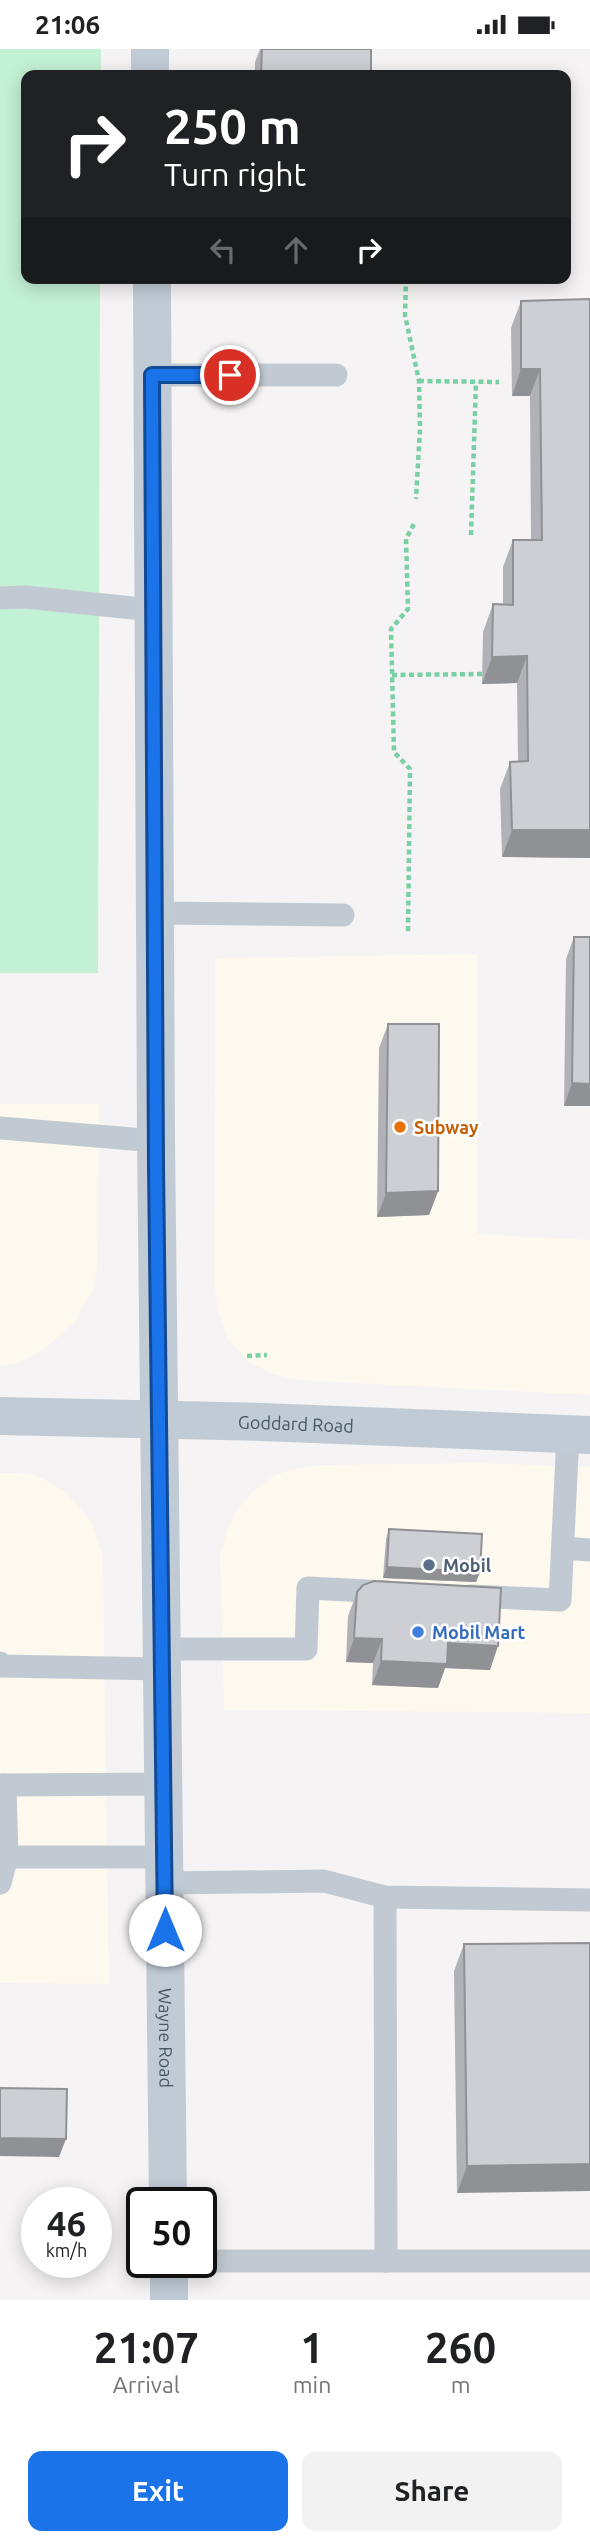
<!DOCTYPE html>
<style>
:root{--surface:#fff;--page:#f2f2f2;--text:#202124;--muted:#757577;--accent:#1a73e8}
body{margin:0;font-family:Ubuntu,sans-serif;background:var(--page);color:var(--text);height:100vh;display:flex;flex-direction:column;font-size:26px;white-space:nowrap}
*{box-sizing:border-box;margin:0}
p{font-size:23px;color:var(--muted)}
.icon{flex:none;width:38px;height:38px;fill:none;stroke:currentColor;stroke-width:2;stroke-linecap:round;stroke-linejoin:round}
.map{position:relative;height:2251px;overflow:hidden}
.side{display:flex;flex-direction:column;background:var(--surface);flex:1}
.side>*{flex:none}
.banner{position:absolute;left:21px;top:21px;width:550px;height:214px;border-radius:14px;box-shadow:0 4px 18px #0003;background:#202124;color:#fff;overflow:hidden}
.speed{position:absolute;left:21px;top:2138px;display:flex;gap:14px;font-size:35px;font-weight:700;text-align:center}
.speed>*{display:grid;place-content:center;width:91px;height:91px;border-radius:50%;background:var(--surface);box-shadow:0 4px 18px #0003;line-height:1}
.speed small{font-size:18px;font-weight:400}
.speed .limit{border:4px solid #111;border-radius:10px;background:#fff;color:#111}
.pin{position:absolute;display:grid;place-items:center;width:60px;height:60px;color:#fff;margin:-30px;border:4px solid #fff;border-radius:50%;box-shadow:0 2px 7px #0007}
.me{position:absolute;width:77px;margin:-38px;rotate:0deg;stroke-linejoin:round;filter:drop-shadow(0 0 5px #0008)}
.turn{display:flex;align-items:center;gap:24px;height:147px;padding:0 28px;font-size:32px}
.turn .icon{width:91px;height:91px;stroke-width:2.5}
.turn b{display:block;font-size:49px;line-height:60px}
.lanes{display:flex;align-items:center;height:66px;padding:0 28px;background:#0003;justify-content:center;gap:35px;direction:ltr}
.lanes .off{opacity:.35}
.eta{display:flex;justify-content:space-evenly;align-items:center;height:119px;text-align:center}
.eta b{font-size:42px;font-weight:700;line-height:49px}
.button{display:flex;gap:14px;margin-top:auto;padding:14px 28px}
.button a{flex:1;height:80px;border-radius:14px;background:var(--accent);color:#fff;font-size:28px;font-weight:700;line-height:80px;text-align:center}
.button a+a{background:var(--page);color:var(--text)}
.status{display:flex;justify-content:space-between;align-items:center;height:49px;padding:0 35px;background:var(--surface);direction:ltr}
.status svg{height:19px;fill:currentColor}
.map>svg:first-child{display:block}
.commercial{fill:#fdf9ef}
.grass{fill:#c3f1d5}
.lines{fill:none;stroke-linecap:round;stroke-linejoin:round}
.path{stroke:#7ad0a6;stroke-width:4.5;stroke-dasharray:5 3.5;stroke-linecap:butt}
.lane{stroke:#c1cad2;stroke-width:23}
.secondary{stroke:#c1cbd6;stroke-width:38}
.wall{fill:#b0b2b7}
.shaded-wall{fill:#909195}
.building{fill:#cdcfd5;stroke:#909195;stroke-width:2}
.route-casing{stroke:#114b97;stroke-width:18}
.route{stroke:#1a73e8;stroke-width:12}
.food-dot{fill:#e8710a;stroke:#fff;stroke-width:2.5}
.service-dot{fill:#5c6f8a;stroke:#fff;stroke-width:2.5}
.shop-dot{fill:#3f7fe0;stroke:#fff;stroke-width:2.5}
.labels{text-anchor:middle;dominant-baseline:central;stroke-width:5;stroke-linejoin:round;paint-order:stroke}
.food-label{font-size:18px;font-weight:bold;fill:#c56008;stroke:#fff;text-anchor:start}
.street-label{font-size:18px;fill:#4a5661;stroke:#fff}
.service-label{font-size:18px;font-weight:bold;fill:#4e5e75;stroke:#fff;text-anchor:start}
.shop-label{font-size:18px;font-weight:bold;fill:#366cbe;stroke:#fff;text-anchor:start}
</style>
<div class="status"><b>21:06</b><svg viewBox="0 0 49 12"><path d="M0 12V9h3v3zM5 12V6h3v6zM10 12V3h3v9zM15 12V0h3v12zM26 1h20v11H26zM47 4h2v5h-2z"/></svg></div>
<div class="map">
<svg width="590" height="2251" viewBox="0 0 590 2251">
<rect width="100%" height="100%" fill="#f5f3f3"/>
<!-- commercial -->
<g class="commercial">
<path d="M 477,905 L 477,1185 L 590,1191 L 590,1346 L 296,1331 L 273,1325 L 249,1313 L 228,1291 L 219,1265 L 214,1237 L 215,909 Z"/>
<path d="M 0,1055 L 99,1055 L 98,1214 L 93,1241 L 74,1273 L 46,1299 L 18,1314 L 0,1317 Z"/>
<path d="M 480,1414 L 590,1418 L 590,1664 L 224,1661 L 220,1506 L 230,1473 L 244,1452 L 257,1439 L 271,1428 L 289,1421 L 321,1416 Z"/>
<path d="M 0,1424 L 23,1424 L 42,1429 L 66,1443 L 91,1472 L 103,1507 L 109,1935 L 0,1934 Z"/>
</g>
<!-- grass -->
<path class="grass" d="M 0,0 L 101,0 L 101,26 L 26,26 L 26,229 L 100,229 L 98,924 L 0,924 Z"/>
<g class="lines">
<!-- path -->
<g class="path">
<path d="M 406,229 L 405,266 L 419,332 L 420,380 L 416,450"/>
<path d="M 419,332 L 499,333"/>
<path d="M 471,486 L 476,333"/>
<path d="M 392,626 L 482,625"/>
<path d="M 408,882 L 410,720 L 394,703 L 391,580 L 408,560 L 406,490 L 415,473"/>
<path d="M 247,1307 L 267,1306"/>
</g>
<!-- lane -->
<g class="lane">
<path d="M 152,326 L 336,326"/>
<path d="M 0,549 L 25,548 L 153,561"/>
<path d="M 156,864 L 343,866"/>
<path d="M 0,1079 L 156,1092"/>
<path d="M 563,1499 L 590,1501"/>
<path d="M 470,1547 L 560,1551 L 568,1385"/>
<path d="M 162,1600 L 306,1600 L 308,1539 L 387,1543"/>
<path d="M 0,1614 L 1,1617 L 163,1620"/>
<path d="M 0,1736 L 164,1735"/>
<path d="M 7,1808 L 165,1808"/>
<path d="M 0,1834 L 7,1808 L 5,1736"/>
<path d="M 165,1834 L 324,1832 L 385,1848 L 590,1851"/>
<path d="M 201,2212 L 386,2212 L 385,1848"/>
<path d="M 386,2212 L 590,2212"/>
</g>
<!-- secondary -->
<g class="secondary">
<path d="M 150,0 L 150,26"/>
<path id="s1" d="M 152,229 L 156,1092 L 168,2154"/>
<path id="s2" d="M 0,1367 L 262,1373 L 590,1386"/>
<path d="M 169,2214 L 169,2251"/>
</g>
</g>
<!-- wall -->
<g class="wall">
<path d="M 260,0 L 371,0 L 371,26 L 255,26 L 255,13 Z"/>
<path d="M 590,250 L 590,809 L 502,808 L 500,740 L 510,713 L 518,713 L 517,634 L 482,635 L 483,583 L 493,555 L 503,556 L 503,518 L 513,491 L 531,491 L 530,347 L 512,347 L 511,279 L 521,252 Z"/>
<path d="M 574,888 L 590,888 L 590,1057 L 564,1057 L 566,910 Z"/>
<path d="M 388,975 L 438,1142 L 429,1166 L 377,1168 L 379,999 Z"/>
<path d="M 389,1480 L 480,1523 L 476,1533 L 383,1529 L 386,1490 Z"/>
<path d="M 357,1543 L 490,1621 L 445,1619 L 438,1639 L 372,1636 L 373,1614 L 346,1613 L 348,1567 Z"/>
<path d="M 590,1894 L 457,2144 L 454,1922 L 464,1895 Z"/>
</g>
<!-- shaded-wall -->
<g class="shaded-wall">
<path d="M 521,320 L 540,320 L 530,347 L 512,347 Z"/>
<path d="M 527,607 L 517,634 L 482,635 L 492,608 Z"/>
<path d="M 512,781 L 590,781 L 590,809 L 502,808 Z"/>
<path d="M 572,1034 L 590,1035 L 590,1057 L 564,1057 Z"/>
<path d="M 438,1142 L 429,1166 L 377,1168 L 386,1144 Z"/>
<path d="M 387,1518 L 480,1523 L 476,1533 L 383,1529 Z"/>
<path d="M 354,1589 L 382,1590 L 373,1614 L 346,1613 Z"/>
<path d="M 448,1594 L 498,1597 L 490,1621 L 445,1619 L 438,1639 L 372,1636 L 381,1612 Z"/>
<path d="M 0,2089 L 66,2090 L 59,2108 L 0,2107 Z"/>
<path d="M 590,2115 L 590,2142 L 457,2144 L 467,2117 Z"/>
</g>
<!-- building -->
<g class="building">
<path d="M 262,0 L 371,0 L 371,26 L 261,26 Z"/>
<path d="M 590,250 L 590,781 L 512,781 L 510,713 L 528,712 L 527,607 L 492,608 L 493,555 L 513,556 L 513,491 L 542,491 L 540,320 L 521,320 L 521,252 Z"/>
<path d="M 574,888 L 590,888 L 590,1035 L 572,1034 Z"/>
<path d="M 388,975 L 439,975 L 438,1142 L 386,1144 Z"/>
<path d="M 389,1480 L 482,1485 L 480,1523 L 387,1518 Z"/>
<path d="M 374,1532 L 501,1539 L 498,1597 L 448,1594 L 447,1615 L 381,1612 L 382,1590 L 354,1589 L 357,1543 L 363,1536 Z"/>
<path d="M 590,1894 L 590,2115 L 467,2117 L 464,1895 Z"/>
<path d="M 0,2039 L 67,2040 L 66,2090 L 0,2089 Z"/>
</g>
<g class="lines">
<!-- route casing -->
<g class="route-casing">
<path id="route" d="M 165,1881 L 156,1117 L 152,326 L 230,326"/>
</g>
<!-- route -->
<use href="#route" class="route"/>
</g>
<!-- markers -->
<circle class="food-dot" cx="400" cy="1078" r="7"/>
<circle class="service-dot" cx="429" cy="1516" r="7"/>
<circle class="shop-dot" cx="418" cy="1583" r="7"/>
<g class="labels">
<!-- food labels -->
<g class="food-label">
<text x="414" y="1078">Subway</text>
</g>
<!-- street labels -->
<g class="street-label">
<text stroke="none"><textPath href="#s2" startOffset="296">Goddard Road</textPath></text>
<text stroke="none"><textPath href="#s1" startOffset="1760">Wayne Road</textPath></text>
</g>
<!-- service labels -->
<g class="service-label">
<text x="443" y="1516">Mobil</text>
</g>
<!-- shop labels -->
<g class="shop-label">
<text x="432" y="1583">Mobil Mart</text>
</g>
</g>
</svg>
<div class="speed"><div>46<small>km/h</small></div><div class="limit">50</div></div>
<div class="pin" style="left:230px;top:326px;background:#d93025"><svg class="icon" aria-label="arrive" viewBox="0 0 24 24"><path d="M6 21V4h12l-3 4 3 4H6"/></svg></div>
<svg class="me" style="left:165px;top:1881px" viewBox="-20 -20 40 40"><circle r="19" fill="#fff"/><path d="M0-13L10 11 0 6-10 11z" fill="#1a73e8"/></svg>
<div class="banner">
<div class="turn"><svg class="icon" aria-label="right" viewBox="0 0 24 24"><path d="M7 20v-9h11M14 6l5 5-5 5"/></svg><div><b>250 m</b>Turn right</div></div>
<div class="lanes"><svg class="icon off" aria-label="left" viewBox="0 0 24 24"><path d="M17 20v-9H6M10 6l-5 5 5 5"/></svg><svg class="icon off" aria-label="ahead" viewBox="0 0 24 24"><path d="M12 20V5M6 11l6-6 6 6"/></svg><svg class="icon" aria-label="right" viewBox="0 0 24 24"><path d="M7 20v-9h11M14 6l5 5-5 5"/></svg></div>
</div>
</div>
<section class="side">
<div class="eta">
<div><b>21:07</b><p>Arrival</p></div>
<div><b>1</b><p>min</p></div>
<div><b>260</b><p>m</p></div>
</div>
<div class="button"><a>Exit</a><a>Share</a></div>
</section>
